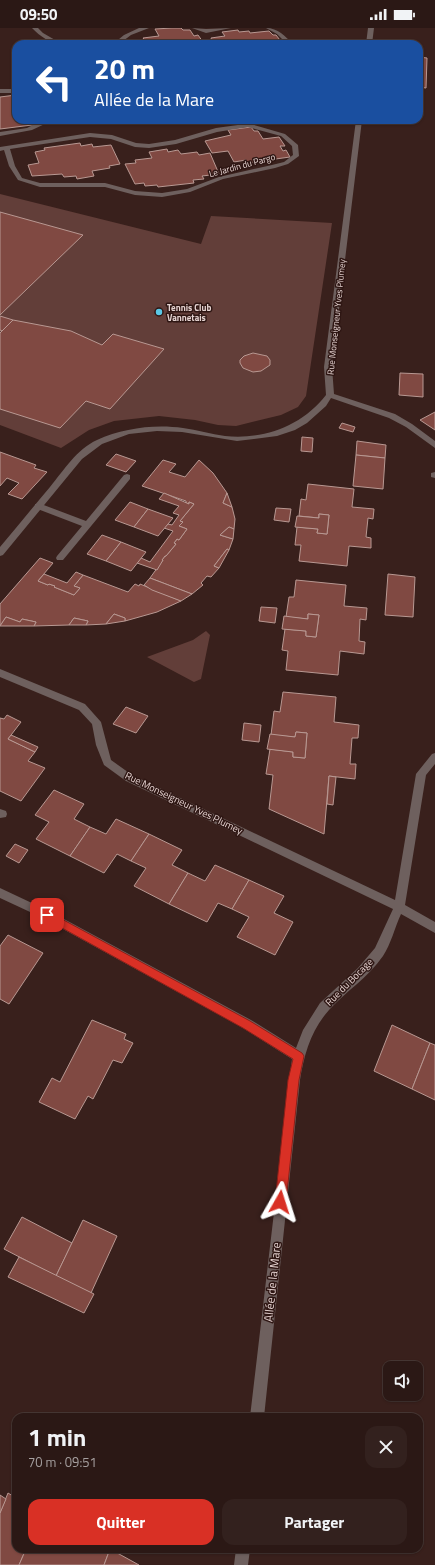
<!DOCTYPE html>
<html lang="fr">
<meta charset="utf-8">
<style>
:root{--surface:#2b1815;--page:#33211e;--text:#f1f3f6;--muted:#a6a0a0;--line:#473734;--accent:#d93025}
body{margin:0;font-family:"Titillium Web",sans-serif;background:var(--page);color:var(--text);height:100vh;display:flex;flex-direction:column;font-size:15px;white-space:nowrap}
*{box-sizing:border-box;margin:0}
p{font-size:13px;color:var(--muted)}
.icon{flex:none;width:22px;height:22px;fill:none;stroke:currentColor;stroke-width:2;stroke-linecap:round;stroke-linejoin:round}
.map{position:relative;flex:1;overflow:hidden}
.panel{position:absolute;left:12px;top:1385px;width:411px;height:140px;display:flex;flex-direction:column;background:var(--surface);border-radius:12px;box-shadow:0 1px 3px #0004,0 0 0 1px var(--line)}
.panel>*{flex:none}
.banner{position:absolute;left:12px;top:12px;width:411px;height:84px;border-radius:12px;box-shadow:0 1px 3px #0004,0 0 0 1px var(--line);background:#1a4fa0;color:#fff;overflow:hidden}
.buttons{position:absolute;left:383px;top:1333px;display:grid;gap:8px}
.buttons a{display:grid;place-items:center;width:40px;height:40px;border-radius:8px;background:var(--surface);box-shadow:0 1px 3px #0004,0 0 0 1px var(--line);font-size:20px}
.pin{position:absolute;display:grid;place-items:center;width:34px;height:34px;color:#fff;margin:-17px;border-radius:8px;box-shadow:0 2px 6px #0006}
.me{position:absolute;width:44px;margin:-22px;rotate:6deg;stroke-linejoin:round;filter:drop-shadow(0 0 3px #0008)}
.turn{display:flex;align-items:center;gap:14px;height:84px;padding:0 16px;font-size:18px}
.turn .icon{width:52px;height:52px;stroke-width:2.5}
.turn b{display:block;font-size:28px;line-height:34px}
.round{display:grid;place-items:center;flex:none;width:42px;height:42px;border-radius:12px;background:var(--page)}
.overview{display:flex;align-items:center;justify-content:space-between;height:68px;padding:0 16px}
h1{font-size:24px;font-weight:700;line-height:30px}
.action{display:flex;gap:8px;margin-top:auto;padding:8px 16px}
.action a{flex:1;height:46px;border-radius:12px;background:var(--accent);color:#fff;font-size:16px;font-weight:700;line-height:46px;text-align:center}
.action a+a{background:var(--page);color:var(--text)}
.status{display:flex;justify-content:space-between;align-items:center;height:28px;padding:0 20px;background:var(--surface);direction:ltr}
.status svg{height:11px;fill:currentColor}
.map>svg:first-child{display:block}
.green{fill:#623e39}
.building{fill:#804942;stroke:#b89892}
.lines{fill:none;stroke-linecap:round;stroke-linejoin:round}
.service{fill:#6e605e;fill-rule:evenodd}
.minor{fill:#6e605e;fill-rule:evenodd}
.route{fill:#d93025;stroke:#8d1f18}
.poi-dot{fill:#5ac8e6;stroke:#2e1613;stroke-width:1.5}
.labels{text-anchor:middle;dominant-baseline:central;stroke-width:3;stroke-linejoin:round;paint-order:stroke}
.far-street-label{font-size:9px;fill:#e6d4d2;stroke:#2e1613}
.far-poi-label{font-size:9px;font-weight:bold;fill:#e6d4d2;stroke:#2e1613;text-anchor:start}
.street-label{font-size:10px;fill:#e6d4d2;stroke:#2e1613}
.near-street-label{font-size:12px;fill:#e6d4d2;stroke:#2e1613}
</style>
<div class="status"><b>09:50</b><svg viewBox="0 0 49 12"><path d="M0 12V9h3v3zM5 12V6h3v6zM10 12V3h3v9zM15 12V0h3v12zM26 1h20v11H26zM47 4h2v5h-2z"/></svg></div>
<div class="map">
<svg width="435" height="1537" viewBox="0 0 435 1537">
<rect width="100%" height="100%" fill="#39201c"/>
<!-- green -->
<g class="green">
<path d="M 0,166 L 201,216 L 211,188 L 332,195 L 306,368 L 298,379 L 281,387 L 236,398 L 218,397 L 195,392 L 159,388 L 114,393 L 89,402 L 61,420 L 0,397 Z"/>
<path d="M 206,603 L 210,607 L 201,651 L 194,654 L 147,629 L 193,612 Z"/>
</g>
<!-- building -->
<g class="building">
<path d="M 172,0 L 181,0 L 183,2 L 190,2 L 194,8 L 198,7 L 203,14 L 212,13 L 211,10 L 225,8 L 222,4 L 238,2 L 239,4 L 249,3 L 250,5 L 269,3 L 273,7 L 276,7 L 283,16 L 138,16 L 136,13 L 144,11 L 143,10 L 159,8 L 155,1 Z"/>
<path d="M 419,29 L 427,30 L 426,60 L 419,59 Z"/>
<path d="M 16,67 L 16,92 L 39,92 L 40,96 L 0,101 L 0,69 Z"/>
<path d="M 251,99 L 254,103 L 258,103 L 263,111 L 279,109 L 285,118 L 280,118 L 283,123 L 286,122 L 290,129 L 247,135 L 246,132 L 234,134 L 228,123 L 212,125 L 205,113 L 231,107 L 228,102 Z"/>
<path d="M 80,115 L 81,118 L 92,116 L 93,119 L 111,117 L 120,136 L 109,138 L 110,140 L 92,143 L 94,148 L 77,151 L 76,148 L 64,149 L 62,146 L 32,148 L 28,137 L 39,135 L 35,124 L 45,122 L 44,120 Z"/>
<path d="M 167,121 L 168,124 L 178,122 L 181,126 L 197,124 L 199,127 L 210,125 L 219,146 L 202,148 L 204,151 L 193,152 L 194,155 L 158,159 L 157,157 L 145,158 L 144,155 L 135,156 L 125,136 L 136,135 L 135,132 L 152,130 L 149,124 Z"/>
<path d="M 0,184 L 83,207 L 0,287 Z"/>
<path d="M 0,288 L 13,292 L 2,303 L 0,302 Z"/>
<path d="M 13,292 L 71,303 L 102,317 L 113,306 L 164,321 L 110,381 L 86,373 L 60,400 L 0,381 L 0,305 Z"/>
<path d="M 253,325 L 267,328 L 270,332 L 270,337 L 261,343 L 253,344 L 243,340 L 240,335 L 240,332 L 244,328 Z"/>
<path d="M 400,345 L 423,346 L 423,369 L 399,367 Z"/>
<path d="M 435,384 L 435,402 L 420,392 Z"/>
<path d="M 342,395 L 355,399 L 353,404 L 339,400 Z"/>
<path d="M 302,409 L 313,410 L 312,424 L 301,423 Z"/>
<path d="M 357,413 L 386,417 L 385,430 L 356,427 Z"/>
<path d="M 0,424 L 36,437 L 34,440 L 47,444 L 22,471 L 8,466 L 19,455 L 7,450 L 0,458 Z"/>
<path d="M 116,426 L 136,433 L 126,444 L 106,437 Z"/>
<path d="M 356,427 L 385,430 L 383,461 L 353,458 Z"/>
<path d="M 163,432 L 176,436 L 169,444 L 185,449 L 199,432 L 213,445 L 227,465 L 223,475 L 232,479 L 235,491 L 234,501 L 229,499 L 220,507 L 233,511 L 229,522 L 227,521 L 214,538 L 219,540 L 211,549 L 207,548 L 201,555 L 203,557 L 192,566 L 150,550 L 163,532 L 162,532 L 165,528 L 166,528 L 176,516 L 174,515 L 177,511 L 179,512 L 187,501 L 179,498 L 183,494 L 180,493 L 194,476 L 189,474 L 189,476 L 186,475 L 186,473 L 142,458 Z"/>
<path d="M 308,456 L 354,461 L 352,479 L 374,481 L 373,491 L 368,490 L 366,509 L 371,510 L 371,520 L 349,518 L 347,538 L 299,533 L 301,517 L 295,517 L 297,499 L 318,501 L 317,505 L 327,506 L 329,487 L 319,486 L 319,490 L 299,488 L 301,471 L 306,472 Z"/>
<path d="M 164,465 L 189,476 L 189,474 L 194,476 L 180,493 L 183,494 L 179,498 L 187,501 L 179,512 L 177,511 L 174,515 L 176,516 L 166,528 L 165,528 L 162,532 L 163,532 L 157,542 L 137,535 L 141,530 L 150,534 L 173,503 L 164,500 L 168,496 L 172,497 L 179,487 L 173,485 L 179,478 L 159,471 Z"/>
<path d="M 227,465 L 232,479 L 223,475 Z"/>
<path d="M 130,474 L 148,481 L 134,499 L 115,492 Z"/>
<path d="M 276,480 L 291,481 L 289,494 L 274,492 Z"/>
<path d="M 148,481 L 173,490 L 158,508 L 134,499 Z"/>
<path d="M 319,486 L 329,487 L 327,506 L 317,505 L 318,501 L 295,499 L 297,488 L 319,490 Z"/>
<path d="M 229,499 L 234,501 L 233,511 L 220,507 Z"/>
<path d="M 102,507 L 121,514 L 106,533 L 87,526 Z"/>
<path d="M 121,514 L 146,524 L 131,543 L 106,533 Z"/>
<path d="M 227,521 L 229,522 L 219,540 L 214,538 Z"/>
<path d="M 40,530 L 53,535 L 38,553 L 48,557 L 49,556 L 55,558 L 54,559 L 74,567 L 80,560 L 74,558 L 83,547 L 128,564 L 135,556 L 139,558 L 140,556 L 181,573 L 157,584 L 125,593 L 125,590 L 114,586 L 106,596 L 86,597 L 88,593 L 74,590 L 69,597 L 34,598 L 36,594 L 22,591 L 20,594 L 6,589 L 0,598 L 0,576 Z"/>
<path d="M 76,544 L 83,547 L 74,558 L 80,560 L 74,567 L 54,559 L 55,558 L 49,556 L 48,557 L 38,553 L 44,546 L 67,555 Z"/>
<path d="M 388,546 L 415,549 L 413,589 L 385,587 Z"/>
<path d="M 150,550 L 192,566 L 181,573 L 152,562 L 144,557 Z"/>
<path d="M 296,552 L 346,557 L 344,578 L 367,580 L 366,592 L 360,591 L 359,613 L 365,614 L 364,626 L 340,623 L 338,647 L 286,642 L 288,623 L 282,622 L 285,601 L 306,603 L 306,608 L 316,609 L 319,587 L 308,586 L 308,591 L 286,589 L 289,569 L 294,569 Z"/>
<path d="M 261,579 L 277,580 L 275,595 L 259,593 Z"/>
<path d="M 114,586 L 125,590 L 125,593 L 106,596 Z"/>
<path d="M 308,586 L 319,587 L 316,609 L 306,608 L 306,603 L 282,601 L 284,588 L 308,591 Z"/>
<path d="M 6,589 L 20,594 L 22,591 L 36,594 L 34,598 L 0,598 Z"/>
<path d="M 74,590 L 88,593 L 86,597 L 69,597 Z"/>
<path d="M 283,664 L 336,669 L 334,694 L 359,697 L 358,710 L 352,710 L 350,736 L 356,736 L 355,751 L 329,748 L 324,806 L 269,781 L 273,747 L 266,746 L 270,721 L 293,724 L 293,729 L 305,730 L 307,705 L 296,704 L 295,709 L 271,707 L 274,683 L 280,684 Z"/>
<path d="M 126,679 L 148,688 L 136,705 L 113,696 Z"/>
<path d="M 7,687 L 21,694 L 8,711 L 35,724 L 28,733 L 45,740 L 21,773 L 0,763 L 0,690 L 4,691 Z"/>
<path d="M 244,695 L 261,697 L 259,714 L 242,712 Z"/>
<path d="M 296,704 L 307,705 L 305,730 L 293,729 L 293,724 L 267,721 L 270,706 L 295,709 Z"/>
<path d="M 11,707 L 38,719 L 35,724 L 8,711 Z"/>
<path d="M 329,748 L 336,749 L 333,777 L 327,776 Z"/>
<path d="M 54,762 L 84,776 L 74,791 L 90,799 L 70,828 L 36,811 L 49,794 L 35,787 Z"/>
<path d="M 116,791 L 149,806 L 131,833 L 117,826 L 104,845 L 70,828 L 90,799 L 106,806 Z"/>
<path d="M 149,806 L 182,822 L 172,837 L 188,845 L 169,876 L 134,858 L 146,840 L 131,833 Z"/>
<path d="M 15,816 L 28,822 L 19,835 L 6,828 Z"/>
<path d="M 215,837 L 249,852 L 232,881 L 218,875 L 207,894 L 169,876 L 188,845 L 205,853 Z"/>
<path d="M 249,852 L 284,868 L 274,885 L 293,894 L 275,927 L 237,909 L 249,889 L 232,881 Z"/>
<path d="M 8,907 L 43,925 L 9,976 L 0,971 L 0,918 Z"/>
<path d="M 92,992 L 126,1006 L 124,1011 L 133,1015 L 122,1035 L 113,1032 L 93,1071 L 88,1068 L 75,1091 L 39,1074 L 52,1050 L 60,1054 Z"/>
<path d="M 392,997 L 430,1015 L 412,1061 L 374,1043 Z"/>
<path d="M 430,1015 L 435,1017 L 435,1072 L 412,1061 Z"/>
<path d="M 22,1189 L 72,1215 L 56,1248 L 4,1221 Z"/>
<path d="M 83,1192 L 117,1208 L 91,1265 L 56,1248 Z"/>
<path d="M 19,1229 L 94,1266 L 84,1285 L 8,1249 Z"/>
<path d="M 8,1465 L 16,1470 L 16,1521 L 26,1521 L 19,1537 L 0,1537 L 0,1485 Z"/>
<path d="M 0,1467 L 6,1471 L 0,1485 Z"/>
<path d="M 26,1521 L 110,1521 L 104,1537 L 19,1537 Z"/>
<path d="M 110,1521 L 139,1537 L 104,1537 Z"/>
</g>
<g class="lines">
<!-- service -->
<g class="service">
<rect x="0" y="61" width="16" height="4"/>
<path d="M 43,92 L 49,92 L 49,94 L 32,102 L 0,108 L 0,104 L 27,100 Z"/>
<path d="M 435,444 L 435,450 L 431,449 L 431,445 Z"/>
<path d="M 127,446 L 130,447 L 130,451 L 63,532 L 57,532 L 56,530 L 57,528 L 82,498 L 35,480 L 35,476 L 41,476 L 86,493 L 124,447 Z"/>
<path d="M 0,781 L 6,783 L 7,786 L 6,789 L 0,790 Z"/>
</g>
<!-- minor -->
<g class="minor">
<path d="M 32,0 L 38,0 L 43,5 L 62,16 C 50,16 40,8 32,0 Z"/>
<path d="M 139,0 L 149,0 L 131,7 L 119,16 L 113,16 L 124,7 Z"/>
<path d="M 192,0 L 206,1 L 231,0 L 206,5 Z"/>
<path d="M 266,0 C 278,0 285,8 293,16 L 287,16 L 277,6 Z"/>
<path d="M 368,0 L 374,0 L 372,16 L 366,16 Z"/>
<path d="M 245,92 L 251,92 L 251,96 L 285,106 L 298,117 L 299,128 L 288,136 L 275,140 L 223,151 L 190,164 L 162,169 L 135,167 L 105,159 L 40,159 L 18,152 L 9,138 L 4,122 L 0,123 L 0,119 L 90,105 L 112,107 L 136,115 L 149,116 L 175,112 L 216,100 L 245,96 ZM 248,99 L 281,108 L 292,118 L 293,127 L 284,134 L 272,137 L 219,149 L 187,161 L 162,165 L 135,163 L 105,155 L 40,155 L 22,150 L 15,138 L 10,121 L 90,109 L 111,111 L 135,119 L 149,120 L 176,116 L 217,104 Z"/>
<path d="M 356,92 L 362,92 L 332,339 L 334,366 L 395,386 L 412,396 L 435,413 L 435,420 L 406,399 L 389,390 L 331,370 L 326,378 L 307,395 L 295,402 L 277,408 L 237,413 L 182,404 L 157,403 L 129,406 L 102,416 L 82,431 L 3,527 L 0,528 L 0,519 C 17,499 33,479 50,459 C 64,442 77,421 97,412 C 123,400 155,396 183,400 C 197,402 211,406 225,408 C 264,412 302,398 326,367 L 324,339 Z"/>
<path d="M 0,641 L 85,676 L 101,694 L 111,732 L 132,747 L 395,872 L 416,746 L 432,726 L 435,725 L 435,736 L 426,747 L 405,877 L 435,894 L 435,905 L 401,886 C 395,899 391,916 383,928 C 368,950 346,963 329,982 C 311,1002 304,1027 300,1052 L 264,1389 L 250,1389 L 292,1031 L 243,1000 L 43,890 L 0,870 L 0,860 L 51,884 L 251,992 L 296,1020 L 303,1002 L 320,975 L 358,940 L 375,920 L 393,881 L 126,753 L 104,737 L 96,717 L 92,696 L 79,682 L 0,649 Z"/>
<path d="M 236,1521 L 250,1521 L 248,1537 L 234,1537 Z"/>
</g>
</g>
<!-- route -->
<path class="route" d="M 47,883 L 250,993 L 302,1025 L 304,1028 L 299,1052 L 286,1174 L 284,1178 L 280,1180 L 276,1178 L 275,1174 L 288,1052 L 293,1031 L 243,1000 L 44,890 L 42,887 L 44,884 Z"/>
<!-- markers -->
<circle class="poi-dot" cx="159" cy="284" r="4"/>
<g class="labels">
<!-- far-street labels -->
<g class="far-street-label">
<text transform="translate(242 137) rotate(-15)">Le Jardin du Pargo</text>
<text transform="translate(336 289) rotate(-84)">Rue Monseigneur Yves Plumey</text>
</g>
<!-- far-poi labels -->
<g class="far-poi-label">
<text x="167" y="279">Tennis Club<tspan x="167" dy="10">Vannetais</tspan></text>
</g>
<!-- street labels -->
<g class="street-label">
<text transform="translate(184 775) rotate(26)">Rue Monseigneur Yves Plumey</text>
<text transform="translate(349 954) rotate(-45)">Rue du Bocage</text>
</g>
<!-- near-street labels -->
<g class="near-street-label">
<text transform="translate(272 1254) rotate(-84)">Allée de la Mare</text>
</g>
</g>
</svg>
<div class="buttons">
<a><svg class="icon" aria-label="sound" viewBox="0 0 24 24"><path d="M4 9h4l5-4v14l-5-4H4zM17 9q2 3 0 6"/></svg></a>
</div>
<div class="pin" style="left:47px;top:887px;background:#d93025"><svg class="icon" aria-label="arrive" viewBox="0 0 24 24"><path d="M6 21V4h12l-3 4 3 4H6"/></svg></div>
<svg class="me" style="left:280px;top:1174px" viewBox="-20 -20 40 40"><path d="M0-17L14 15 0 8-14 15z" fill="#d93025" stroke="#fff" stroke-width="4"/></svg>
<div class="banner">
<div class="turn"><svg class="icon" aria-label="left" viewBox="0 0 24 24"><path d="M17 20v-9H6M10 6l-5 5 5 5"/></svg><div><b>20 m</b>Allée de la Mare</div></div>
</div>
<section class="panel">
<div class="overview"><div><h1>1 min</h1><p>70 m · 09:51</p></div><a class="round"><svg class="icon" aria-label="close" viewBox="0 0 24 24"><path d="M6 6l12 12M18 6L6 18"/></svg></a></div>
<div class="action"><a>Quitter</a><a>Partager</a></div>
</section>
</div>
